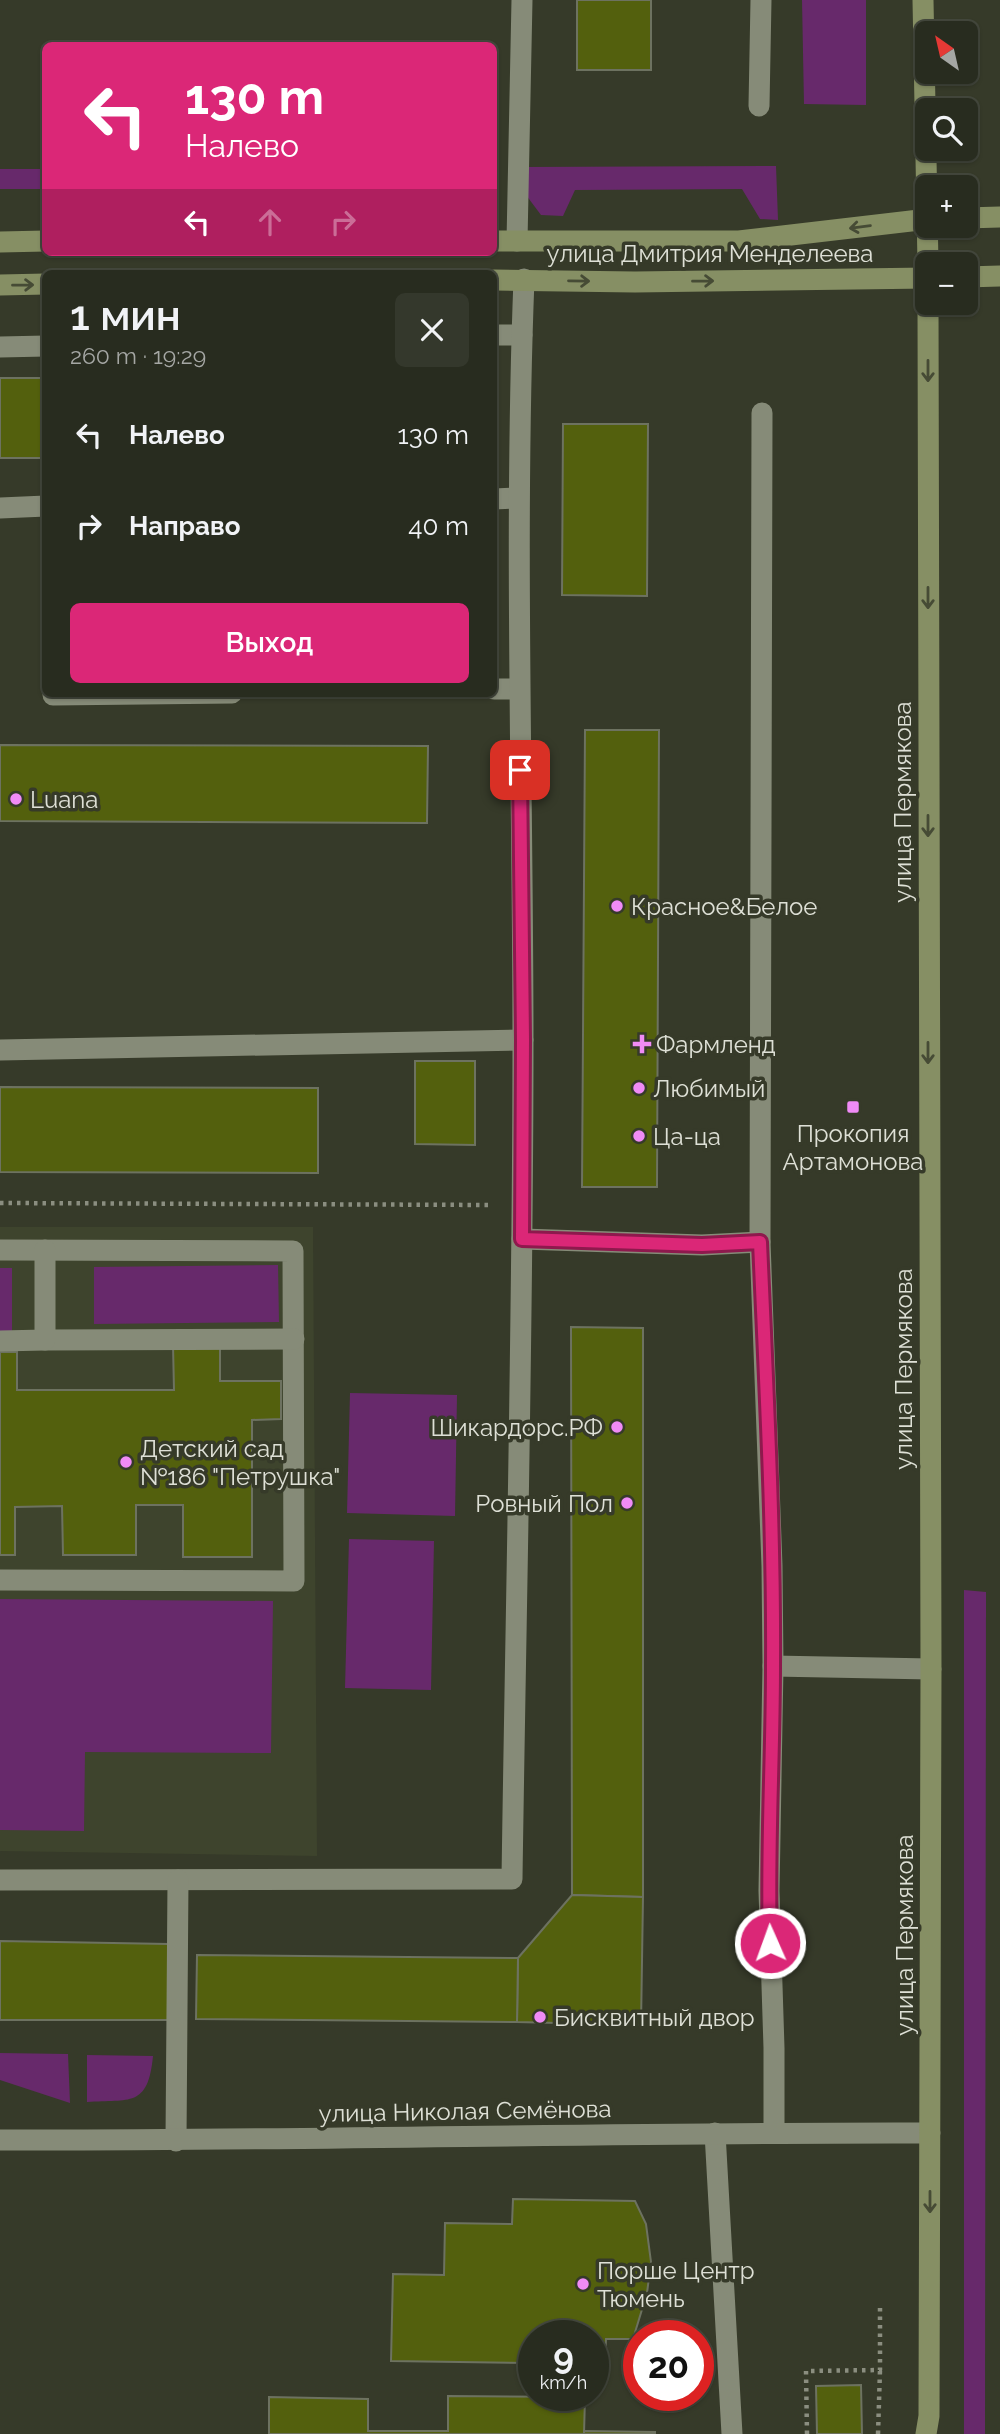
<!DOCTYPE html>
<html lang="ru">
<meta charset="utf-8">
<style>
:root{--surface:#282c1f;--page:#34382c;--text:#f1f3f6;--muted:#a5a7a4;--line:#44483d;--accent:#db2777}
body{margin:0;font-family:Raleway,sans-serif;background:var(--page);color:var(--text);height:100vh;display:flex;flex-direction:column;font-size:26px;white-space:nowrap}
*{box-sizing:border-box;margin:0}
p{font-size:23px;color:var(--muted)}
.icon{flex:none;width:38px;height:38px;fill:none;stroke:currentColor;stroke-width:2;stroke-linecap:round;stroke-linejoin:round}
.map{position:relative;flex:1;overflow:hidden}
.sheet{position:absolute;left:42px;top:270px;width:455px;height:427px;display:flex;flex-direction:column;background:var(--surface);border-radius:10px;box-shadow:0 2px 5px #0004,0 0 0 2px var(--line)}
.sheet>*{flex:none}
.top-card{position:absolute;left:42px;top:42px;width:455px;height:214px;border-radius:10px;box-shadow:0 2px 5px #0004,0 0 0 2px var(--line);background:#db2777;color:#fff;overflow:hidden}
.needle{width:46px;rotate:326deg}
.buttons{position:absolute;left:915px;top:21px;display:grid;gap:14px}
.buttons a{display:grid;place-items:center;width:63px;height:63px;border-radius:10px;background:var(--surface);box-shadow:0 2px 5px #0004,0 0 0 2px var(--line);font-size:35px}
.speed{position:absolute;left:518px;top:2320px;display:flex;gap:14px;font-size:35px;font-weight:700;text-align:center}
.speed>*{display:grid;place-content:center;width:91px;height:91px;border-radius:50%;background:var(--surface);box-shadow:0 2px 5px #0004,0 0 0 2px var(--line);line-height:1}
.speed small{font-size:18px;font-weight:400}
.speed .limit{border:10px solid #d22;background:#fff;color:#111}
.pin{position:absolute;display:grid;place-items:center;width:60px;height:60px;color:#fff;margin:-30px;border-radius:14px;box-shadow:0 4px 10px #0006}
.me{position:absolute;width:77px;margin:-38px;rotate:358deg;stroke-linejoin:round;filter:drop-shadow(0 0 5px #0008)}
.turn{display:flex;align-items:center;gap:24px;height:147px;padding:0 28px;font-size:32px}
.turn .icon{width:91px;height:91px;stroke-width:2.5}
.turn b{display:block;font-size:49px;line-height:60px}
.lanes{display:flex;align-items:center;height:66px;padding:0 28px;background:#0003;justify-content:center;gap:35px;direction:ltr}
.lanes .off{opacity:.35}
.round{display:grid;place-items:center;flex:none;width:74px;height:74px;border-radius:10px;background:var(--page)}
.headline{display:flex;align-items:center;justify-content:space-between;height:119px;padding:0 28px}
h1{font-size:42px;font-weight:600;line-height:52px}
.primary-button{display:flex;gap:14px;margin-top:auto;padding:14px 28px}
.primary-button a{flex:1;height:80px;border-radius:10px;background:var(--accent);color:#fff;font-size:28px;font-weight:600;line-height:80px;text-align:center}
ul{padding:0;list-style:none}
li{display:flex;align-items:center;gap:21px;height:91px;padding:0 28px}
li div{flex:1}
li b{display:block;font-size:26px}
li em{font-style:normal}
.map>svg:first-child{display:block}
.built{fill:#3e442d}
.green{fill:#67296b}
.building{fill:#53600d;stroke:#6d7260;stroke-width:2}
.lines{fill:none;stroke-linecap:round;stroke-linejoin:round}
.path{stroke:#8b8e80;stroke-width:4.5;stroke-dasharray:3.5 5;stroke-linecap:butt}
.lane{stroke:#868b78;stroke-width:21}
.street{stroke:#868b78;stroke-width:21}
.secondary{stroke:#868f64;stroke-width:21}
.oneway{stroke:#464b35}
.route-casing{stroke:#8e194d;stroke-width:18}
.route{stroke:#db2777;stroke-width:12}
.poi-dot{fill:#f08bf6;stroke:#363a29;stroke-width:2.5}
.labels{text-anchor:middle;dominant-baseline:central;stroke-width:7;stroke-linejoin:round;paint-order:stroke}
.street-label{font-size:24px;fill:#dee0d6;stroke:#363a29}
.poi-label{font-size:24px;fill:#dee0d6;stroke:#363a29;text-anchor:start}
</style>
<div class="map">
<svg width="1000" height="2434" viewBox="0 0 1000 2434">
<rect width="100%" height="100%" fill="#363a29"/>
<!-- built -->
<path class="built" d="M 0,1227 L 313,1227 L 317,1856 L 0,1851 Z"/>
<!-- green -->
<g class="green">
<path d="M 802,0 L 866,0 L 866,105 L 804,104 Z"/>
<path d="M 776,166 L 778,220 L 760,219 L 742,189 L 575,190 L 563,216 L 541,215 L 523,191 L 522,167 Z"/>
<rect x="0" y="169" width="45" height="20"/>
<path d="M 278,1265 L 279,1322 L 94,1324 L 94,1267 Z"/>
<rect x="0" y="1268" width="12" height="64"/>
<path d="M 350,1393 L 457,1395 L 455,1516 L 347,1513 Z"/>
<path d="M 349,1539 L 434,1541 L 431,1690 L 345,1688 Z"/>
<path d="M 964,1590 L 986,1592 L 985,2434 L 964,2434 Z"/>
<path d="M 0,1599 L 273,1601 L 271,1753 L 85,1752 L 84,1831 L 0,1830 Z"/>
<path d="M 0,2053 L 68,2054 L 70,2103 L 0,2080 Z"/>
<path d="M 87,2055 L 153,2056 C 148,2108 130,2099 87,2102 Z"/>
</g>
<!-- building -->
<g class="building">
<rect x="577" y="0" width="74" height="70"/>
<rect x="0" y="378" width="46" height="80"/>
<path d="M 563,424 L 648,424 L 647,596 L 562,595 Z"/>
<path d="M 585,730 L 659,730 L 657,1187 L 582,1187 Z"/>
<path d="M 0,745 L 428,746 L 427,823 L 0,821 Z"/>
<path d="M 415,1061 L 475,1061 L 475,1145 L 415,1144 Z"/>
<path d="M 0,1087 L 318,1088 L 318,1173 L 0,1172 Z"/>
<path d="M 571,1327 L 643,1328 L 643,1897 L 572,1895 Z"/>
<path d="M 173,1345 L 220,1345 L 220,1381 L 281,1381 L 281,1419 L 252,1420 L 252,1557 L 183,1557 L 183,1505 L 136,1505 L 136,1555 L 63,1555 L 62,1506 L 15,1507 L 15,1555 L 0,1555 L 0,1352 L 17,1352 L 17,1390 L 174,1390 Z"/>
<path d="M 572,1895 L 643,1897 L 641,2025 L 517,2022 L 518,1958 Z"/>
<path d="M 0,1941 L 168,1944 L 169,2020 L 0,2020 Z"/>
<path d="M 197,1955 L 518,1958 L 517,2022 L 196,2019 Z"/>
<path d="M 513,2199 L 635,2201 L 646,2224 L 651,2262 L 647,2293 L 633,2339 L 606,2339 L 605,2363 L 593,2363 L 593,2336 L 534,2336 L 534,2363 L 391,2361 L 393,2274 L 444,2275 L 445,2223 L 512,2224 Z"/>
<path d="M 861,2385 L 862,2434 L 817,2434 L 816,2386 Z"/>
<path d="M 448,2396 L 585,2397 L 584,2434 L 269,2434 L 269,2397 L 368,2399 L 368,2431 L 448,2431 Z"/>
<path d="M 584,2431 L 655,2432 L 655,2434 L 584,2434 Z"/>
</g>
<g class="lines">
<!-- path -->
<g class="path">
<path d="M 0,1203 L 493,1205"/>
<path d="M 807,2434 L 806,2371 L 880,2370 L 880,2306"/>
<path d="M 878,2434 L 880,2370"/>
</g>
<!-- lane -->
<g class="lane">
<path d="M 759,106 L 761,0"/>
<path d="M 517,241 L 522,0"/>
<path d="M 494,335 L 522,335"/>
<path d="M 0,347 L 46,346"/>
<path d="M 762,413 L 760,1242 L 772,1566 L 773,1666 L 769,1891 L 774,2048 L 774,2133"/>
<path d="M 494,499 L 518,498"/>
<path d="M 0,508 L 46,506"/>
<path d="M 494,689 L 519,689"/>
<path d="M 53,693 L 53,695 L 232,693"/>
<path d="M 0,1050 L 523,1040"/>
<path d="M 522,1239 L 702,1245 L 760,1242"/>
<path d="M 0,1250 L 293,1251 L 294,1581 L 0,1580"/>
<path d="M 45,1340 L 294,1339"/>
<path d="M 0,1341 L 45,1340 L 45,1250"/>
<path d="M 773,1666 L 931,1669"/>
<path d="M 0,1880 L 512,1879 C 516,1600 523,1321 523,1043 C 523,788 514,534 524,279"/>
<path d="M 715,2133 L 732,2434"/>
<path d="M 176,2141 L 178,1880"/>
</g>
<!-- street -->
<path class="street" d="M 0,2140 C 310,2141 620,2132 930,2133"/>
<!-- secondary -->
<g class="secondary">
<path d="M 923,0 L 928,264"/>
<path d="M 966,218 L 1000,217"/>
<path d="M 494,241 L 739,241 L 928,219"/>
<path d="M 0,242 L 46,241"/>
<path d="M 966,277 L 1000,276"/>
<path d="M 494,280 L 635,282 L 928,278"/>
<path d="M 0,285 L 46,284"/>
<path d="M 926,2434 L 929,2416 L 931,1669 L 928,303"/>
</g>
</g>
<!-- one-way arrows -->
<defs><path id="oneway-shaft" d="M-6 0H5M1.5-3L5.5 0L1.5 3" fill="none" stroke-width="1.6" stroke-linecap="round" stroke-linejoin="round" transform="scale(1.75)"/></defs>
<g class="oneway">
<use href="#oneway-shaft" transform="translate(860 227) rotate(173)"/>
<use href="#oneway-shaft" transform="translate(579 281) rotate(1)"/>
<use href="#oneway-shaft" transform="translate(703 281) rotate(-1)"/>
<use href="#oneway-shaft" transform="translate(23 285) rotate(-1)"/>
<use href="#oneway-shaft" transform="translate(928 371) rotate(90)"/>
<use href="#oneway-shaft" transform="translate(928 598) rotate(90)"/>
<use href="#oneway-shaft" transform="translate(928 826) rotate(90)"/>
<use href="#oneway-shaft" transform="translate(928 1053) rotate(90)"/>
<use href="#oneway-shaft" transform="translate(930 2202) rotate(90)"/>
</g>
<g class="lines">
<!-- route casing -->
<g class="route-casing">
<path id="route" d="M 520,770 L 523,1040 L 522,1239 L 702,1245 L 760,1242 C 766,1383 774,1525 773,1667 C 773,1759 767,1851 770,1943"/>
</g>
<!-- route -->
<use href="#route" class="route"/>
</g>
<!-- markers -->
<g class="poi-dot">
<circle cx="16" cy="799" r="7"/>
<circle cx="617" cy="906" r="7"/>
<path d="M638.5 1033.5h7v7h7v7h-7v7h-7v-7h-7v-7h7z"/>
<circle cx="639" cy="1088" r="7"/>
<rect x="846" y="1100" width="14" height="14" rx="3.5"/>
<circle cx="639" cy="1136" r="7"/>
<circle cx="617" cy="1427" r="7"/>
<circle cx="126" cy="1462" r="7"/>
<circle cx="627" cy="1503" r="7"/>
<circle cx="540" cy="2017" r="7"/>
<circle cx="583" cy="2284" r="7"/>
</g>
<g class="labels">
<!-- street labels -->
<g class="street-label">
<text x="710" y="253">улица Дмитрия Менделеева</text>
<text transform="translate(902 802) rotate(-90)">улица Пермякова</text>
<text transform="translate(903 1369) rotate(-90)">улица Пермякова</text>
<text transform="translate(904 1935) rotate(-90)">улица Пермякова</text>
<text transform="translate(465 2111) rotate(-1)">улица Николая Семёнова</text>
</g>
<!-- poi labels -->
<g class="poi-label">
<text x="30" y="799">Luana</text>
<text x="631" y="906">Красное&amp;Белое</text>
<text x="656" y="1044">Фармленд</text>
<text x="653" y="1088">Любимый</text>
<text x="853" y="1133" text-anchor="middle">Прокопия<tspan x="853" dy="28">Артамонова</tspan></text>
<text x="653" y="1136">Ца-ца</text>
<text x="603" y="1427" text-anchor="end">Шикардорс.РФ</text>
<text x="140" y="1448">Детский сад<tspan x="140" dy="28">№186 "Петрушка"</tspan></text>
<text x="613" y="1503" text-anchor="end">Ровный Пол</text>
<text x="554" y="2017">Бисквитный двор</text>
<text x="597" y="2270">Порше Центр<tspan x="597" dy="28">Тюмень</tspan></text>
</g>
</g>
</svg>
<div class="buttons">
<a><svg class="needle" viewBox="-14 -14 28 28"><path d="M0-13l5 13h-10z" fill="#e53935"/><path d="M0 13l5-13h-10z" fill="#a5a7a4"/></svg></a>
<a><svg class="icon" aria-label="search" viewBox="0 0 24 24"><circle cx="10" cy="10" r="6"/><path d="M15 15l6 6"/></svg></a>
<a>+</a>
<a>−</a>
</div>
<div class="speed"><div>9<small>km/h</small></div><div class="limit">20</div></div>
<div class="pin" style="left:520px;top:770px;background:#d93025"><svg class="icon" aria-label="arrive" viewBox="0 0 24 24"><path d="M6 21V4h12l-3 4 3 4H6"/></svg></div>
<svg class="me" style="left:770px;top:1943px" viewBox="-20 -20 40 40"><circle r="17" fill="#db2777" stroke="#fff" stroke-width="3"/><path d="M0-11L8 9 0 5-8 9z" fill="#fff"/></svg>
<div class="top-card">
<div class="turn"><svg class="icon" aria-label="left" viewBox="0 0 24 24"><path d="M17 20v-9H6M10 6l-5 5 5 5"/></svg><div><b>130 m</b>Налево</div></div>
<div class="lanes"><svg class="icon" aria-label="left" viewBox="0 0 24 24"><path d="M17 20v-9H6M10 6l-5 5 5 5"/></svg><svg class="icon off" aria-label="ahead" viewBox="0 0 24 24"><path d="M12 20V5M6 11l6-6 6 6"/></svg><svg class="icon off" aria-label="right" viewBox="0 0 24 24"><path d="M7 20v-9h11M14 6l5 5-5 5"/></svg></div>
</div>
<section class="sheet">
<div class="headline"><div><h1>1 мин</h1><p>260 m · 19:29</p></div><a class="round"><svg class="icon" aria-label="close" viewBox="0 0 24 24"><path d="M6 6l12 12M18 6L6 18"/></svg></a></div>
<ul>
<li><svg class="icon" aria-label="left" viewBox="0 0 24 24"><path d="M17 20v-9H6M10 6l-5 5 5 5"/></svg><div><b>Налево</b></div><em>130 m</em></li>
<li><svg class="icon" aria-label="right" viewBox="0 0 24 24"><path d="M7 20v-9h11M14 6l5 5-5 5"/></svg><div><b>Направо</b></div><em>40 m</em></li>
</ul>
<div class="primary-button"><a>Выход</a></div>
</section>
</div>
